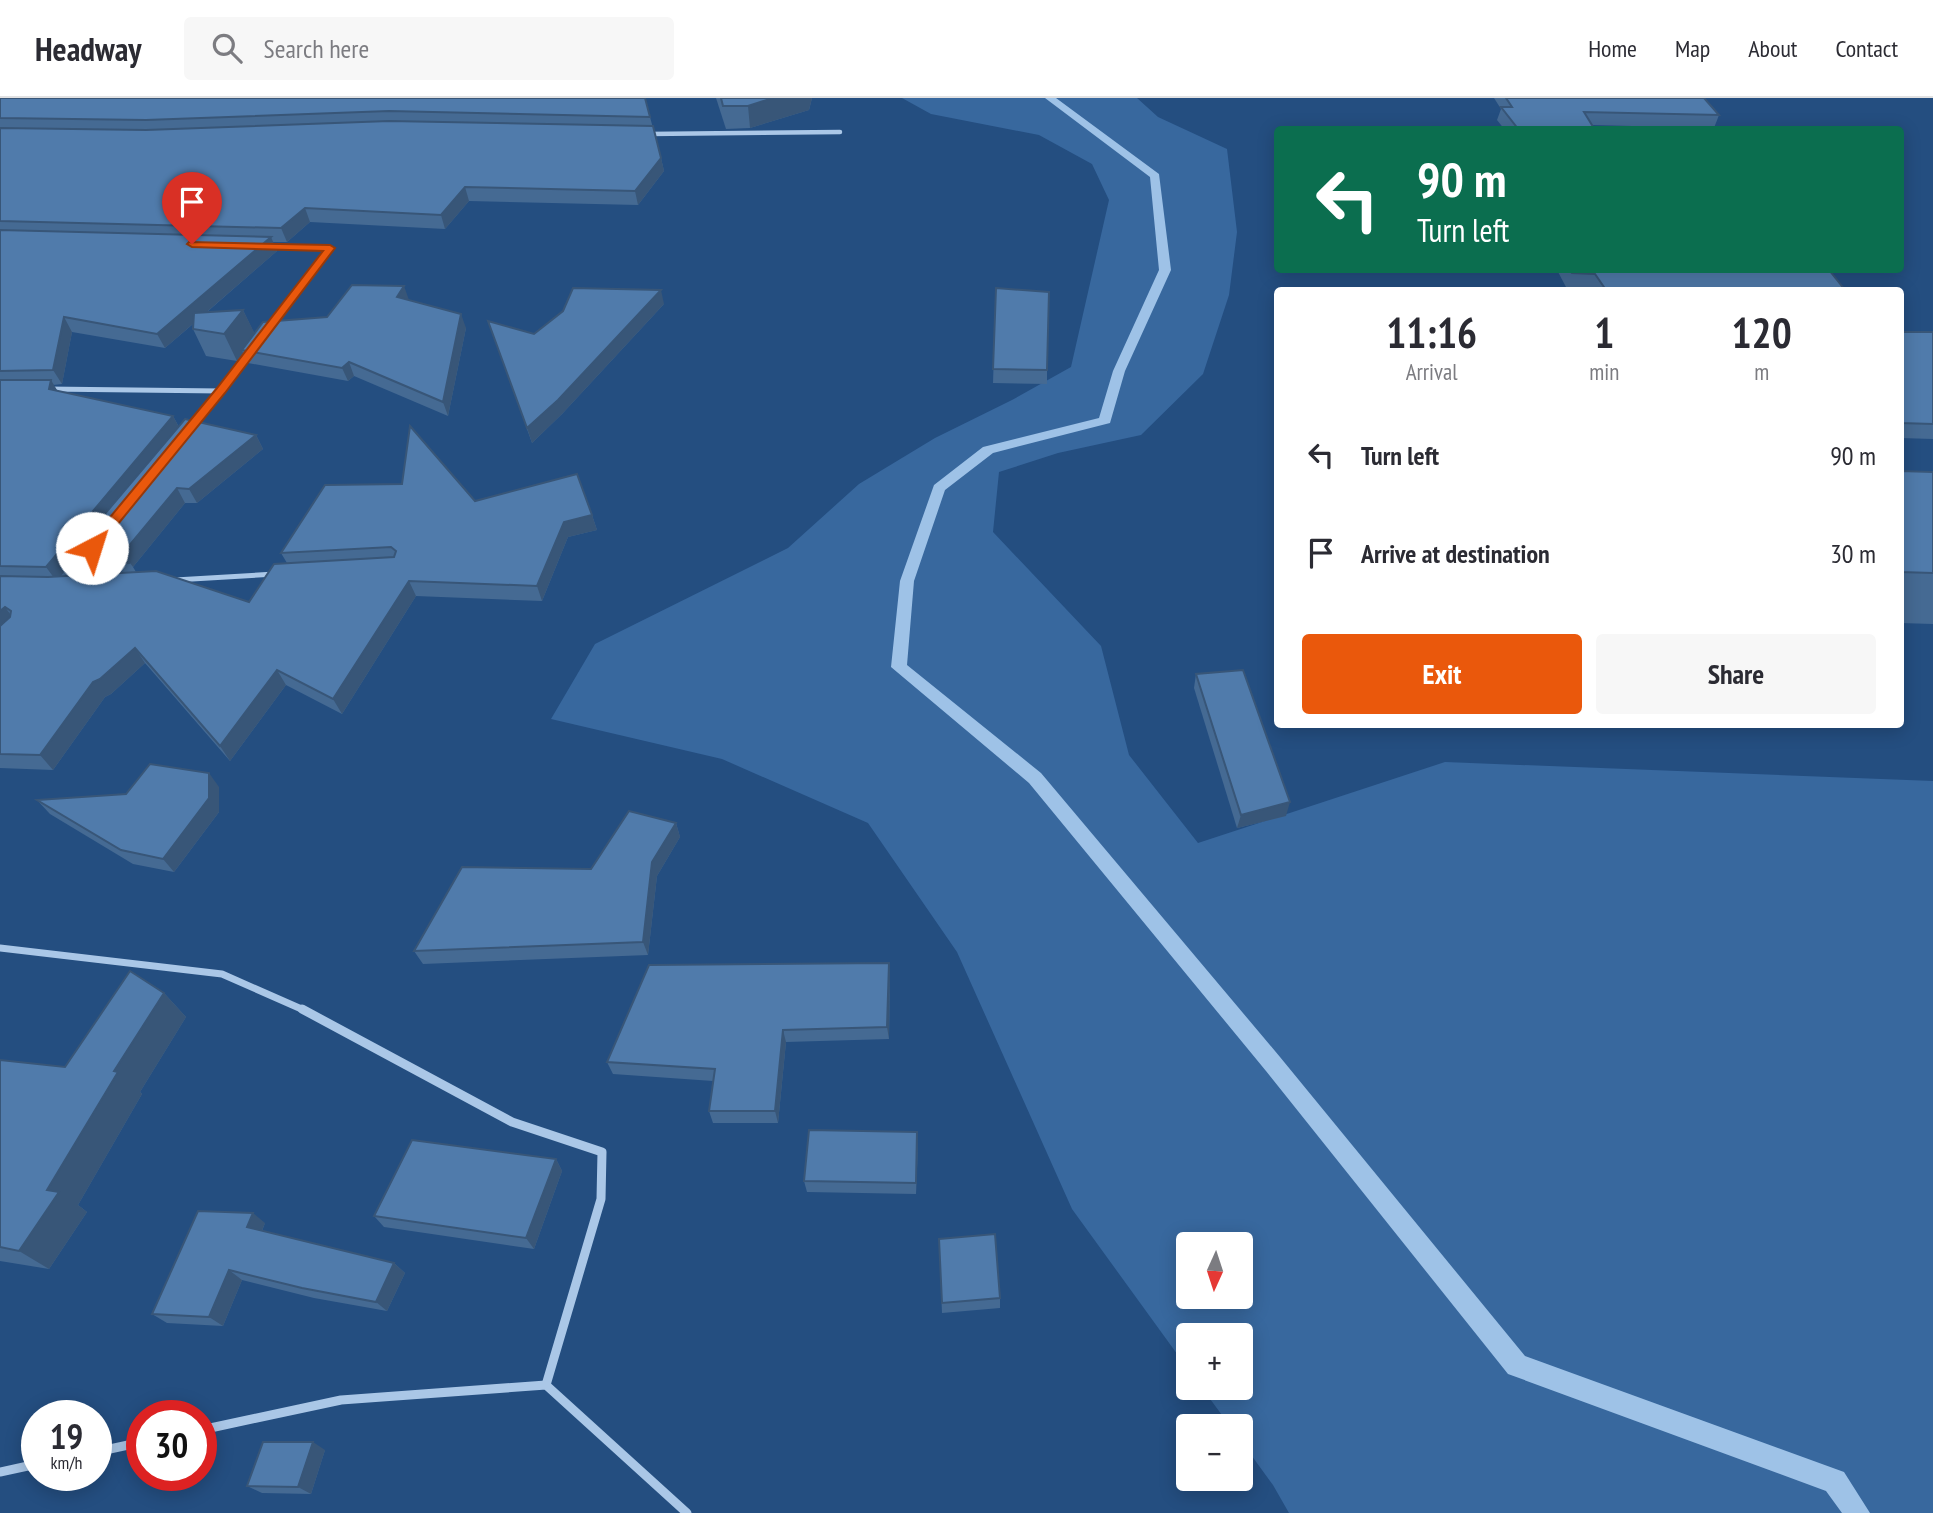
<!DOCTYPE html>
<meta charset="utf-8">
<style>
:root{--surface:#fff;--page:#f7f7f7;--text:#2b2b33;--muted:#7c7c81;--line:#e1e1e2;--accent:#ea580c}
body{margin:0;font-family:"PT Sans Narrow",sans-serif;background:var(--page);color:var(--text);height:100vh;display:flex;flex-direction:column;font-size:26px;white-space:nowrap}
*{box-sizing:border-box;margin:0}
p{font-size:23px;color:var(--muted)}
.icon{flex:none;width:38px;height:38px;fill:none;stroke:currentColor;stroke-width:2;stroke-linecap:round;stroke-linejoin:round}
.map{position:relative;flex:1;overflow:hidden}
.panel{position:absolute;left:1274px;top:189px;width:630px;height:441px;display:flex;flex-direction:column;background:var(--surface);border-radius:7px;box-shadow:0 4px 18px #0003}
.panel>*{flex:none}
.guide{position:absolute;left:1274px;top:28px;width:630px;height:147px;border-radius:7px;box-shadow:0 4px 18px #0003;background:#0b6e4f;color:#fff;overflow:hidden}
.needle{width:46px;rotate:183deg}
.buttons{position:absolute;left:1176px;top:1134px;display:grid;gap:14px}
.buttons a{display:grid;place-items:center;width:77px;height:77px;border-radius:7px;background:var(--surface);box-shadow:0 4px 18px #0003;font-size:35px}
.speed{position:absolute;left:21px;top:1302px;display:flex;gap:14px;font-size:35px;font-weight:700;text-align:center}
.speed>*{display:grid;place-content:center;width:91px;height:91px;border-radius:50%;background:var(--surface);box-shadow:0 4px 18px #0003;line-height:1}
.speed small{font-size:18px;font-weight:400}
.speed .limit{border:10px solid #d22;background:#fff;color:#111}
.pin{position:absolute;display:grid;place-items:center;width:60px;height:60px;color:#fff;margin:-72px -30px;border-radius:50% 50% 50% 0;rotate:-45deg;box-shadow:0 0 7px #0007}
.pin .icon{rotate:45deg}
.me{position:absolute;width:77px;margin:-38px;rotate:40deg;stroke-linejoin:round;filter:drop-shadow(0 0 5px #0008)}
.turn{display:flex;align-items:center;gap:24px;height:147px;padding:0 28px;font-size:32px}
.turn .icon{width:91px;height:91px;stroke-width:2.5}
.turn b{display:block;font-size:49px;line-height:60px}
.eta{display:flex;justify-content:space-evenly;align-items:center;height:119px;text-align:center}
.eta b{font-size:42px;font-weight:600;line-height:49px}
.action{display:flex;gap:14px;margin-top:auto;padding:14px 28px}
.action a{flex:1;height:80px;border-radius:7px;background:var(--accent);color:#fff;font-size:28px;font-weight:600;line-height:80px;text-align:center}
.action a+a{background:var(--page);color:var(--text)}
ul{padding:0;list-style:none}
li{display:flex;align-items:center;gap:21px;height:98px;padding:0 28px}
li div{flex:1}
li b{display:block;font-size:26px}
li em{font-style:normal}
header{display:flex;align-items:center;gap:42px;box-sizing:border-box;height:98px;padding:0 35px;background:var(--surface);border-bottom:2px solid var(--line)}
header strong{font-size:33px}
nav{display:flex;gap:38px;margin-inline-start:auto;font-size:24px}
.search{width:490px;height:63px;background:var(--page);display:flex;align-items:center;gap:18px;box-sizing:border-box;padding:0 24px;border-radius:7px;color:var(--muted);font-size:26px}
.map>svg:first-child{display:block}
.green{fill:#38689e;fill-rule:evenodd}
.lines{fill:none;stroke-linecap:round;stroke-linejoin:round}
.stream{fill:#9ec2e7;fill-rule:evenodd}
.minor-far3{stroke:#aac7e7;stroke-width:4.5}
.minor-far2{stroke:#aac7e7;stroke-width:5}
.minor-far1{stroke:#aac7e7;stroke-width:7}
.minor{stroke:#aac7e7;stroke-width:9}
.wall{fill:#456a93}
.shaded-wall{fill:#385678}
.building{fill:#507bab;stroke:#385678;stroke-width:2}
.route{fill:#ea580c;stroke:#983908;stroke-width:2}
</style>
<header>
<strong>Headway</strong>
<div class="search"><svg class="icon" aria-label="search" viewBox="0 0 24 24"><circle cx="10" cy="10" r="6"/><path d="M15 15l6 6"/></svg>Search here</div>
<nav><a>Home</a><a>Map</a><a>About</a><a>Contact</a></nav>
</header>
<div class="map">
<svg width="1933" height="1415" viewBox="0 0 1933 1415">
<rect width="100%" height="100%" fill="#244e80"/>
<!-- green -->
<path class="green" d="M 902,0 L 1137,0 L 1158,19 L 1227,51 L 1237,134 L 1229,197 L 1203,276 L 1141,337 L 1058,355 L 999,374 L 993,434 L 1101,548 L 1129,657 L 1198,745 L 1445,664 L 1933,683 L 1933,1415 L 1289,1415 L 1273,1387 L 1241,1343 L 1241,1328 L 1230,1328 L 1202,1290 L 1241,1290 L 1241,1237 L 1188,1237 L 1188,1271 L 1072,1111 L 957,854 L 868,725 L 722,661 L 551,621 L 595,546 L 788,450 L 859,386 L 935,340 L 1012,302 L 1071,269 L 1109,102 L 1092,66 L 1039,37 L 931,16 ZM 1188,1146 L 1241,1146 L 1241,1199 L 1188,1199 Z"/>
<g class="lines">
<!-- stream -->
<path class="stream" d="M 1045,0 L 1056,0 L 1159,76 L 1171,172 L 1125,273 L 1110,325 L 993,355 L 945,392 L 914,483 L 907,567 L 1041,675 L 1280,959 L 1525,1258 L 1844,1374 L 1870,1415 L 1842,1415 L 1826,1393 L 1508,1276 L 1266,973 L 1029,685 L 891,569 L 900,483 L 934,387 L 983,349 L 1099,320 L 1113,273 L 1159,172 L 1150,79 Z"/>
<!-- minor-far3 -->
<g class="minor-far3">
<path d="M 648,36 L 840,34"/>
<path d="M 267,148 L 330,150 L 270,229"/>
</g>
<!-- minor-far2 -->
<g class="minor-far2">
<path d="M 269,230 L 271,227"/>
<path d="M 47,291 L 221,293"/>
<path d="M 191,329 L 251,253"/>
<path d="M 175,482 L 275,476"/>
</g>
<!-- minor-far1 -->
<path class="minor-far1" d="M 0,850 L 222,876 L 306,913"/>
<!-- minor -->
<g class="minor">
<path d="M 302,911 L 512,1024 L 602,1054 L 601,1101 L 546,1287"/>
<path d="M 201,1332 L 341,1302 L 546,1287 L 687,1415"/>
<path d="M 96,1354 L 142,1344"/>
<path d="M 0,1374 L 37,1366"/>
</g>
</g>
<!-- wall -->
<g class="wall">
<path d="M 0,0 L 650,19 L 661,60 L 664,73 L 638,107 L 469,103 L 445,131 L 310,124 L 287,144 L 272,144 L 277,153 L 207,214 L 243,212 L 254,235 L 409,202 L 466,230 L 448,318 L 354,278 L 348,283 L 248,265 L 243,255 L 237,263 L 206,258 L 193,231 L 193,226 L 165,250 L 72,234 L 62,286 L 53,287 L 57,293 L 173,318 L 179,329 L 256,337 L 263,351 L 197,405 L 185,405 L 133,469 L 136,474 L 249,504 L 287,465 L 281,455 L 475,403 L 592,417 L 597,432 L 568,439 L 542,503 L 416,498 L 342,616 L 286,587 L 230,663 L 145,565 L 111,596 L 105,599 L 53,672 L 0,670 Z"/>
<path d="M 716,0 L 812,0 L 809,12 L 750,30 L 726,31 Z"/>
<path d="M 1494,0 L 1704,0 L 1719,17 L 1714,30 L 1592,27 L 1595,32 L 1505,32 L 1497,22 L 1501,11 Z"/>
<path d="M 1557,172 L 1829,172 L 1845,192 L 1591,192 L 1589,190 L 1566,189 Z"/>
<path d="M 996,190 L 1047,272 L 1047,286 L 993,285 Z"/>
<path d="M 664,206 L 562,316 L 532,345 L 488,223 L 534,236 Z"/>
<path d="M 1900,234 L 1933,234 L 1933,341 L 1900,340 Z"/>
<path d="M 1900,373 L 1933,374 L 1933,526 L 1900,525 Z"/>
<path d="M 1196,576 L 1286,718 L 1237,730 L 1194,590 Z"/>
<path d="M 219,689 L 219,714 L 174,774 L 133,766 L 50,716 L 37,702 Z"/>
<path d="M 676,725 L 680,739 L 657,778 L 648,857 L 423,866 L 414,853 L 591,771 Z"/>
<path d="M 889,865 L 890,878 L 889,941 L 786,944 L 778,1025 L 713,1025 L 709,1013 L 713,983 L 613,976 L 607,964 Z"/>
<path d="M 164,895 L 186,919 L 140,994 L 142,996 L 78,1107 L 87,1114 L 49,1171 L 0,1163 L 0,962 L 65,969 Z"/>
<path d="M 918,1046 L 916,1096 L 807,1094 L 804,1083 Z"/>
<path d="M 556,1061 L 562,1073 L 534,1151 L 384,1129 L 374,1118 Z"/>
<path d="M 265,1125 L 262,1133 L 394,1165 L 405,1175 L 387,1213 L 314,1200 L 242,1182 L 223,1228 L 167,1225 L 152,1216 Z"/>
<path d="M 939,1141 L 1000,1200 L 1000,1210 L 942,1215 Z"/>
<path d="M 325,1352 L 311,1396 L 262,1395 L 247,1388 Z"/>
</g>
<!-- shaded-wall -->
<g class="shaded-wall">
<path d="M 773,0 L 812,0 L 809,12 L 750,30 L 748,8 Z"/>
<path d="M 661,60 L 664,73 L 638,107 L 635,93 Z"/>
<path d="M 465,89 L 469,103 L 445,131 L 441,117 Z"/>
<path d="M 305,110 L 310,124 L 287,144 L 281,130 Z"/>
<path d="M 271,139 L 277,153 L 165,250 L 157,236 Z"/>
<path d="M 404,188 L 409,202 L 397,199 Z"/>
<path d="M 661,192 L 664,206 L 562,316 L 532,345 L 527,330 Z"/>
<path d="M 243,212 L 256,238 L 242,252 L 243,255 L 237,263 L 224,236 Z"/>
<path d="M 461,216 L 466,230 L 448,318 L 443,304 Z"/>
<path d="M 64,219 L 72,234 L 62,286 L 53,272 Z"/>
<path d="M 349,264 L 354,278 L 348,283 L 342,270 Z"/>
<path d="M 51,282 L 60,297 L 49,291 Z"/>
<path d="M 173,318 L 181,333 L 60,469 L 64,474 L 57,484 L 46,469 Z"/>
<path d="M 256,337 L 263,351 L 197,405 L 189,391 Z"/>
<path d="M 177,390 L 185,405 L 133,469 L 130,465 L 118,461 Z"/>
<path d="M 592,417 L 597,432 L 568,439 L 542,503 L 537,488 L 564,424 Z"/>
<path d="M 409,483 L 416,498 L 342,616 L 333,601 Z"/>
<path d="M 5,509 L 16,524 L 0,538 L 0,513 Z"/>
<path d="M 135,550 L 145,565 L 111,596 L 105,599 L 53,672 L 40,657 L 93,584 Z"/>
<path d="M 277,572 L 286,587 L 230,663 L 220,648 Z"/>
<path d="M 209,675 L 219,689 L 219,714 L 174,774 L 163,761 Z"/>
<path d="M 1290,704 L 1286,718 L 1237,730 L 1241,717 Z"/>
<path d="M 676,725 L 680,739 L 657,778 L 648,857 L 643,844 L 652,764 Z"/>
<path d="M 889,865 L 890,878 L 889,941 L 887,929 Z"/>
<path d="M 164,895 L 186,919 L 140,994 L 142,996 L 78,1107 L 87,1114 L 49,1171 L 19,1153 L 47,1092 L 114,973 Z"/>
<path d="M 783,932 L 786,944 L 778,1025 L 775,1013 Z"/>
<path d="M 917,1034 L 918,1046 L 916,1096 L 916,1085 Z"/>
<path d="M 556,1061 L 562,1073 L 534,1151 L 526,1140 Z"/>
<path d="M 253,1115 L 265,1125 L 259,1140 L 247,1129 Z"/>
<path d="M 394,1165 L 405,1175 L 387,1213 L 376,1204 Z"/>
<path d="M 229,1172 L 242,1182 L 223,1228 L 209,1219 Z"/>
<path d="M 313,1344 L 325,1352 L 311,1396 L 298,1389 Z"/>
</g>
<!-- building -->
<g class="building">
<path d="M 0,0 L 645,0 L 650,19 L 389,13 L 146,22 L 0,20 Z"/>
<path d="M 721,0 L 773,0 L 748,8 L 723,8 Z"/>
<path d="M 1506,0 L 1704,0 L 1719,17 L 1584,14 L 1595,32 L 1519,32 L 1501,9 L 1512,9 Z"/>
<path d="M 389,23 L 653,28 L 661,60 L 635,93 L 465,89 L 441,117 L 305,110 L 281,130 L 0,123 L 0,30 L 146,32 Z"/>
<path d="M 0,132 L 271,139 L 157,236 L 64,219 L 53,272 L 0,273 Z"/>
<path d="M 1570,172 L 1829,172 L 1845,192 L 1606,192 L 1595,176 L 1572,175 Z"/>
<path d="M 352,187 L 404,188 L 397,199 L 461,216 L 443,304 L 349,264 L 342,270 L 242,252 L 263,224 L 327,219 Z"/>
<path d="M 573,190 L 661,192 L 558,302 L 527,330 L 488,223 L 534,236 L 563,213 Z"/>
<path d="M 996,190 L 1049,194 L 1047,272 L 993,271 Z"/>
<path d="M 243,212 L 224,236 L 193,231 L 194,215 Z"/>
<path d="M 1900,234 L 1933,234 L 1933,326 L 1900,325 Z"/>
<path d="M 0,282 L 51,282 L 49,291 L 173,318 L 46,469 L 0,468 Z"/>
<path d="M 185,321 L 256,337 L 189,391 L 177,390 L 118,461 L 130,465 L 60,469 Z"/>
<path d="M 410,328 L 475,403 L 577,376 L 592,417 L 564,424 L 537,488 L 409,483 L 333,601 L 277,572 L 220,648 L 135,550 L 100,581 L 93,584 L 40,657 L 0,656 L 0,528 L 10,519 L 11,513 L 5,509 L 0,513 L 0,478 L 48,479 L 156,473 L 249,504 L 274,466 L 394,459 L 396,453 L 391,449 L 281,455 L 325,387 L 402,386 Z"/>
<path d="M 1900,373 L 1933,374 L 1933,475 L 1900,474 Z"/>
<path d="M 1243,572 L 1290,704 L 1241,717 L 1196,576 Z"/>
<path d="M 150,666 L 209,675 L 209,700 L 163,761 L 121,752 L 37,702 L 126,696 Z"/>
<path d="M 629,713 L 676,725 L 652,764 L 643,844 L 414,853 L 462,769 L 591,771 Z"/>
<path d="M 889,865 L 887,929 L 783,932 L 775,1013 L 709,1013 L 715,971 L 607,964 L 649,867 Z"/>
<path d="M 130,873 L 164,895 L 114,973 L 118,974 L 47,1092 L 59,1094 L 19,1153 L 0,1149 L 0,962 L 65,969 Z"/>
<path d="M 809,1032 L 917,1034 L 916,1085 L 804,1083 Z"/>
<path d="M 412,1042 L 556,1061 L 526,1140 L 374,1118 Z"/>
<path d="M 198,1113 L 253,1115 L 247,1129 L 394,1165 L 376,1204 L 302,1190 L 229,1172 L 209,1219 L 152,1216 Z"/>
<path d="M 995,1136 L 1000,1200 L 942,1205 L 939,1141 Z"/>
<path d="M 263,1344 L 313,1344 L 298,1389 L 247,1388 Z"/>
</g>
<!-- route -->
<path class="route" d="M 189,144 L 330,147 L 335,150 L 225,295 L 96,453 L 87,453 L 87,447 L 217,290 L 323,153 L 192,149 L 187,146 Z"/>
</svg>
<div class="buttons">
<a><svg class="needle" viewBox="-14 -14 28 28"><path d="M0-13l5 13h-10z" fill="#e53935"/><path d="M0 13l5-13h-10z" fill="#7c7c81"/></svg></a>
<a>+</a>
<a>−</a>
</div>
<div class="speed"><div>19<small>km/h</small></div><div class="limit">30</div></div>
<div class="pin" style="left:192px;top:146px;background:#d93025"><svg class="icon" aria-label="arrive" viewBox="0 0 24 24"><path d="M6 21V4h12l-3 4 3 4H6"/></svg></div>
<svg class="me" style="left:92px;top:450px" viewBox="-20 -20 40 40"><circle r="19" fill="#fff"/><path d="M0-13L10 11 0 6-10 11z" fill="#ea580c"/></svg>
<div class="guide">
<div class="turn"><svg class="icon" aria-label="left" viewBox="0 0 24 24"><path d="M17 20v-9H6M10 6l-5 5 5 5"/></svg><div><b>90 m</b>Turn left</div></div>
</div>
<section class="panel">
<div class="eta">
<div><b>11:16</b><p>Arrival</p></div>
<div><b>1</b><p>min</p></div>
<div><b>120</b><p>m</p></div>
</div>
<ul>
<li><svg class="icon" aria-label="left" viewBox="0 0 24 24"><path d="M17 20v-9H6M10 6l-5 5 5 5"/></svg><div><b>Turn left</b></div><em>90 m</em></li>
<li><svg class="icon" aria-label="arrive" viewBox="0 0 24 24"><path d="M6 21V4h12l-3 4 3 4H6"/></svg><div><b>Arrive at destination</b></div><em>30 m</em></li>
</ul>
<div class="action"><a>Exit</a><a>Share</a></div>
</section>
</div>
